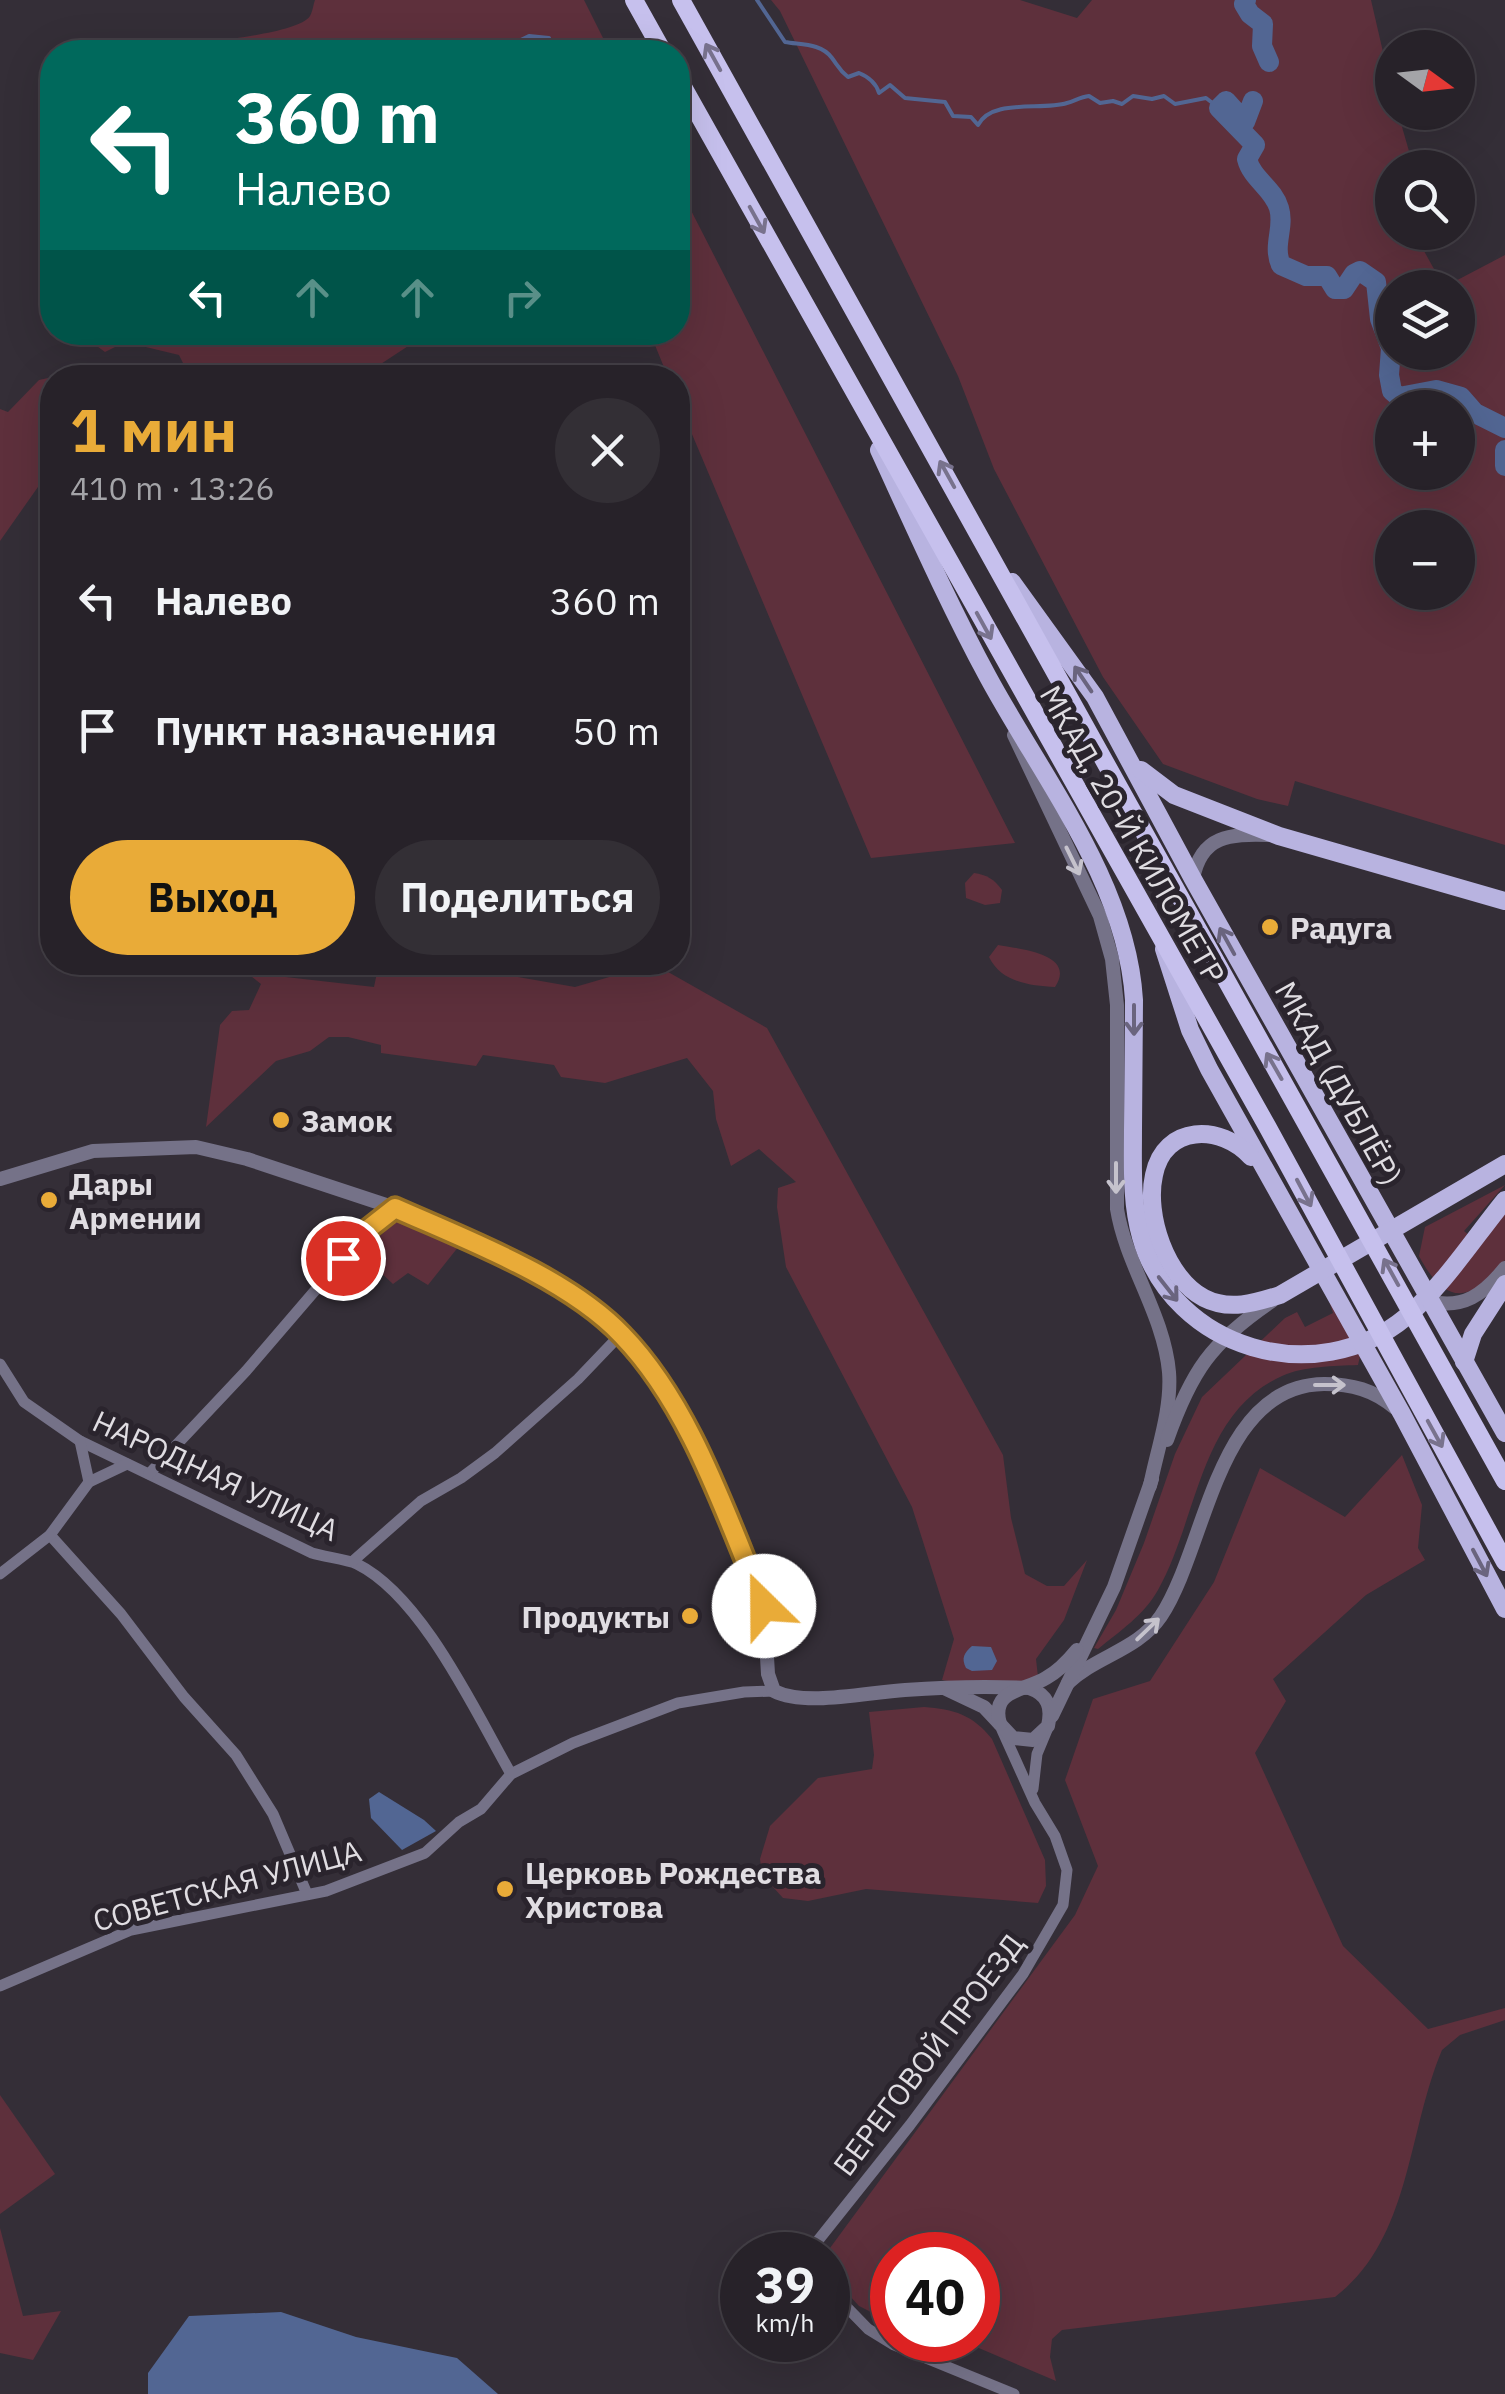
<!DOCTYPE html>
<html lang="ru">
<meta charset="utf-8">
<style>
:root{--surface:#272229;--page:#332f35;--text:#f1f3f6;--muted:#a4a4a8;--line:#433f46;--accent:#e9ab38}
body{margin:0;font-family:"IBM Plex Sans",sans-serif;background:var(--page);color:var(--text);height:100vh;display:flex;flex-direction:column;font-size:38px;white-space:nowrap}
*{box-sizing:border-box;margin:0}
p{font-size:32px;color:var(--muted)}
.icon{flex:none;width:55px;height:55px;fill:none;stroke:currentColor;stroke-width:2;stroke-linecap:round;stroke-linejoin:round}
.map{position:relative;flex:1;overflow:hidden}
.panel{position:absolute;left:40px;top:365px;width:650px;height:610px;display:flex;flex-direction:column;background:var(--surface);border-radius:40px;box-shadow:0 10px 40px #0002,0 0 0 2px var(--line)}
.panel>*{flex:none}
.banner{position:absolute;left:40px;top:40px;width:650px;height:305px;border-radius:40px;box-shadow:0 10px 40px #0002,0 0 0 2px var(--line);background:#00695c;color:#fff;overflow:hidden}
.needle{width:65px;rotate:105deg}
.fabs{position:absolute;left:1375px;top:30px;display:grid;gap:20px}
.fabs a{display:grid;place-items:center;width:100px;height:100px;border-radius:50%;background:var(--surface);box-shadow:0 10px 40px #0002,0 0 0 2px var(--line);font-size:50px}
.speed{position:absolute;left:720px;top:2232px;display:flex;gap:20px;font-size:50px;font-weight:700;text-align:center}
.speed>*{display:grid;place-content:center;width:130px;height:130px;border-radius:50%;background:var(--surface);box-shadow:0 10px 40px #0002,0 0 0 2px var(--line);line-height:1}
.speed small{font-size:25px;font-weight:400}
.speed .limit{border:15px solid #d22;background:#fff;color:#111}
.pin{position:absolute;display:grid;place-items:center;width:85px;height:85px;color:#fff;margin:-42px;border:5px solid #fff;border-radius:50%;box-shadow:0 2px 10px #0007}
.me{position:absolute;width:110px;margin:-55px;rotate:337deg;stroke-linejoin:round;filter:drop-shadow(0 0 8px #0008)}
.turn{display:flex;align-items:center;gap:35px;height:210px;padding:0 30px;font-size:45px}
.turn .icon{width:130px;height:130px;stroke-width:2.5}
.turn b{display:block;font-size:70px;line-height:85px}
.lanes{display:flex;align-items:center;height:95px;padding:0 30px;background:#0003;justify-content:center;gap:50px;direction:ltr}
.lanes .off{opacity:.35}
.round{display:grid;place-items:center;flex:none;width:105px;height:105px;border-radius:52px;background:var(--page)}
.summary{display:flex;align-items:center;justify-content:space-between;height:170px;padding:0 30px}
h1{font-size:60px;font-weight:800;line-height:75px;color:var(--accent)}
.action{display:flex;gap:20px;margin-top:auto;padding:20px 30px}
.action a{flex:1;height:115px;border-radius:60px;background:var(--accent);color:#111;font-size:40px;font-weight:800;line-height:115px;text-align:center}
.action a+a{background:var(--page);color:var(--text)}
ul{padding:0;list-style:none}
li{display:flex;align-items:center;gap:30px;height:130px;padding:0 30px}
li div{flex:1}
li b{display:block;font-size:38px}
li em{font-style:normal}
.map>svg:first-child{display:block}
.green{fill:#5e303c;fill-rule:evenodd}
.water{fill:#526693}
.lines{fill:none;stroke-linecap:round;stroke-linejoin:round}
.stream{stroke:#526693;stroke-width:4}
.river{stroke:#526693;stroke-width:20}
.minor{stroke:#757288;stroke-width:11}
.tertiary{stroke:#757288;stroke-width:14}
.primary{stroke:#b8b3e0;stroke-width:18}
.trunk{stroke:#c6c0ed;stroke-width:18}
.oneway{stroke:#78728d}
.oneway2{stroke:#6a647e}
.oneway3{stroke:#c5c2cc}
.route-casing{stroke:#976f24;stroke-width:25}
.route{stroke:#e9ab38;stroke-width:18}
.poi-dot{fill:#e9ab38;stroke:#2a242d;stroke-width:4}
.labels{text-anchor:middle;dominant-baseline:central;stroke-width:10;stroke-linejoin:round;paint-order:stroke}
.street-label{font-size:30px;fill:#e0dde2;stroke:#2a242d}
.poi-label{font-size:30px;font-weight:bold;fill:#e0dde2;stroke:#2a242d;text-anchor:start}
</style>
<div class="map">
<svg width="1505" height="2394" viewBox="0 0 1505 2394">
<rect width="100%" height="100%" fill="#342e37"/>
<!-- green -->
<g class="green">
<path d="M 315,0 L 584,0 L 610,52 L 185,52 L 176,49 C 205,40 297,35 310,16 C 313,11 313,5 315,0 Z"/>
<path d="M 771,0 L 1020,0 L 1077,18 L 1092,0 L 1371,0 L 1392,91 L 1392,112 L 1398,113 L 1413,165 L 1392,168 L 1392,232 L 1414,233 L 1444,287 L 1505,255 L 1505,845 L 1295,781 L 1288,806 L 1257,799 L 1163,764 L 1103,677 L 994,469 L 958,376 L 780,11 ZM 1444,287 L 1458,288 L 1458,352 L 1392,352 L 1392,288 ZM 1392,408 L 1458,408 L 1458,472 L 1392,472 ZM 1392,528 L 1458,528 L 1458,592 L 1392,592 Z"/>
<path d="M 678,185 L 1015,843 L 871,858 L 678,401 L 678,378 L 668,377 L 650,333 L 678,332 Z"/>
<path d="M 79,333 L 428,333 L 361,377 L 190,377 L 179,355 L 125,342 L 105,352 Z"/>
<path d="M 57,376 L 52,378 L 47,426 L 52,467 L 0,541 L 0,409 L 8,412 L 39,380 Z"/>
<path d="M 974,873 C 987,875 994,879 1002,890 L 1000,903 L 985,905 L 966,898 L 965,883 Z"/>
<path d="M 998,945 C 1020,949 1077,954 1055,987 C 1030,986 1001,982 989,957 Z"/>
<path d="M 234,963 L 258,963 L 268,975 L 374,987 L 379,963 L 439,963 L 575,987 L 654,964 L 767,1028 L 1003,1455 L 1011,1518 L 1025,1574 L 1047,1586 L 1064,1586 L 1087,1560 L 1064,1620 L 1036,1659 L 1038,1677 C 1006,1687 975,1686 942,1680 L 954,1639 L 912,1507 L 786,1267 L 777,1207 L 778,1188 L 796,1182 L 759,1149 L 731,1166 L 716,1119 L 713,1091 L 687,1058 L 605,1083 L 561,1077 L 554,1065 L 483,1055 L 476,1066 L 381,1053 L 381,1045 L 348,1037 L 329,1037 L 310,1051 L 276,1061 L 206,1127 L 220,1025 L 232,1011 L 249,1010 L 261,984 Z"/>
<path d="M 1505,1185 L 1464,1231 L 1479,1244 L 1505,1212 L 1505,1260 C 1471,1303 1446,1307 1419,1256 L 1425,1227 Z"/>
<path d="M 400,1217 L 459,1246 L 428,1285 L 408,1273 L 393,1284 L 361,1254 Z"/>
<path d="M 1328,1298 L 1360,1356 L 1358,1365 C 1334,1366 1304,1366 1282,1376 C 1199,1413 1198,1519 1158,1590 C 1144,1615 1120,1631 1098,1649 L 1094,1648 L 1116,1610 L 1144,1543 L 1175,1454 L 1202,1397 L 1285,1318 L 1297,1312 L 1305,1327 L 1333,1313 Z"/>
<path d="M 1402,1455 L 1422,1505 L 1418,1548 L 1425,1560 L 1366,1595 L 1273,1679 L 1286,1701 L 1255,1753 L 1343,1946 L 1428,2029 L 1505,2008 L 1505,2020 L 1460,2035 L 1442,2050 C 1407,2133 1411,2239 1335,2297 L 1062,2330 L 1052,2339 L 1050,2357 L 1056,2381 L 960,2340 L 978,2340 L 978,2255 L 892,2255 L 892,2305 L 881,2317 L 859,2306 L 828,2272 L 830,2248 L 1075,1915 L 1098,1866 L 1065,1780 L 1093,1699 L 1150,1681 L 1214,1582 L 1260,1468 L 1345,1517 Z"/>
<path d="M 924,1707 C 954,1709 973,1715 992,1739 L 1045,1860 L 1046,1886 L 1038,1903 L 866,1889 L 808,1901 L 783,1898 L 762,1875 L 760,1859 L 770,1826 L 818,1778 L 872,1769 L 874,1755 L 869,1712 Z"/>
<path d="M 0,2095 L 55,2174 L 0,2214 Z"/>
<path d="M 0,2228 L 23,2316 L 61,2311 L 33,2360 L 0,2353 Z"/>
</g>
<!-- water -->
<g class="water">
<path d="M 972,1646 L 991,1647 L 997,1661 L 992,1670 L 972,1671 L 966,1668 C 961,1658 964,1653 972,1646 Z"/>
<path d="M 379,1792 L 424,1820 L 436,1831 L 402,1850 L 371,1818 L 369,1799 Z"/>
<path d="M 281,2312 L 356,2337 L 457,2358 L 498,2394 L 148,2394 L 148,2373 L 189,2316 Z"/>
</g>
<g class="lines">
<!-- stream -->
<g class="stream">
<path d="M 757,0 L 785,42 C 801,45 821,43 832,58 C 838,66 839,70 848,77 L 859,73 C 869,77 876,83 879,93 L 890,85 L 905,98 L 945,102 L 953,116 L 971,117 L 978,125 C 992,98 1041,111 1067,103 C 1075,101 1080,97 1089,96 L 1100,103 L 1113,101 L 1122,104 L 1133,96 L 1152,99 L 1164,96 L 1175,104 L 1206,98 L 1219,108"/>
<path d="M 496,52 L 529,36 L 549,38 L 552,52"/>
</g>
<!-- river -->
<g class="river">
<path d="M 1246,0 L 1244,4 L 1250,14 L 1263,24 L 1262,46 L 1269,62"/>
<path d="M 1253,101 L 1245,122 L 1226,101 L 1219,108 L 1255,145 L 1247,159 C 1252,179 1273,188 1279,208 C 1285,228 1272,245 1281,265 L 1306,276 L 1327,276 L 1335,289 L 1344,289 L 1354,274 L 1360,271 L 1376,282 L 1380,319 L 1391,348 L 1389,375 L 1392,391 L 1399,397 L 1436,390 L 1461,397 L 1475,413 L 1505,428"/>
<path d="M 1505,450 L 1505,466"/>
</g>
<!-- minor -->
<g class="minor">
<path d="M 0,1364 L 24,1402 L 80,1441 L 312,1553 C 325,1557 347,1559 357,1564 C 422,1596 475,1711 511,1774"/>
<path d="M 80,1441 L 89,1482"/>
<path d="M 149,1474 L 246,1371 L 367,1230 L 395,1208"/>
<path d="M 50,1535 L 121,1614 L 184,1697 L 236,1755 L 273,1814 L 307,1894"/>
<path d="M 353,1561 L 421,1501 L 461,1478 L 495,1453 L 578,1379 L 621,1334"/>
<path d="M 0,1574 L 50,1535 L 89,1482 L 127,1464"/>
<path d="M 1033,1789 L 1037,1754 L 1047,1730"/>
<path d="M 0,1986 L 131,1930 L 326,1891 L 425,1853 L 459,1822 L 481,1809 L 511,1774 L 573,1743 L 678,1703 L 744,1692 L 774,1691"/>
<path d="M 813,2255 L 816,2243 L 910,2125 L 1023,1974 L 1063,1905 L 1067,1870 L 1055,1836 L 1035,1803 L 1002,1730"/>
<path d="M 828,2288 L 868,2329 L 894,2345 L 1014,2394"/>
</g>
<!-- tertiary -->
<g class="tertiary">
<path d="M 1014,735 L 1100,916 L 1112,959 L 1117,1005 L 1117,1209 C 1126,1265 1164,1315 1169,1372 C 1172,1409 1157,1450 1150,1486"/>
<path d="M 1193,879 C 1201,835 1230,834 1268,835"/>
<path d="M 0,1179 L 93,1151 L 196,1147 L 247,1159 L 395,1208 L 495,1252 L 582,1302 L 621,1334 L 666,1388 L 720,1502 L 764,1606 L 768,1674 L 774,1691 C 806,1707 868,1692 905,1690 C 946,1687 988,1686 1029,1688 C 1049,1695 1052,1708 1048,1726 L 1033,1740 L 1013,1738 L 984,1707 L 946,1689"/>
<path d="M 1429,1301 C 1463,1310 1484,1294 1505,1268"/>
<path d="M 1167,1440 C 1191,1372 1211,1342 1272,1301"/>
<path d="M 1068,1683 C 1096,1656 1138,1650 1161,1616 C 1207,1547 1216,1385 1324,1384 C 1352,1384 1374,1390 1395,1408"/>
<path d="M 1052,1716 L 1114,1587 L 1152,1479"/>
<path d="M 1000,1724 C 990,1689 1025,1691 1046,1678 C 1059,1671 1068,1661 1077,1650"/>
</g>
<!-- primary -->
<g class="primary">
<path d="M 879,450 C 914,526 948,603 988,677 C 1042,777 1127,883 1134,1000 C 1134,1044 1133,1087 1133,1130 C 1133,1166 1131,1202 1141,1237 C 1173,1350 1317,1391 1406,1317 C 1444,1285 1474,1238 1505,1200"/>
<path d="M 1012,582 L 1095,697 L 1193,879 L 1505,1433"/>
<path d="M 1141,770 L 1174,795 L 1279,836 L 1505,901"/>
<path d="M 1164,949 L 1190,1030 L 1209,1069 L 1402,1414 L 1505,1609"/>
<path d="M 1251,1157 C 1221,1124 1164,1124 1154,1175 C 1145,1215 1166,1278 1204,1298 C 1229,1311 1255,1303 1280,1295 L 1505,1164"/>
<path d="M 1464,1362 L 1473,1334 L 1505,1284"/>
</g>
<!-- trunk -->
<g class="trunk">
<path d="M 634,0 L 663,52"/>
<path d="M 681,0 L 1505,1481"/>
<path d="M 678,78 L 1267,1126 L 1505,1562"/>
</g>
</g>
<!-- one-way arrows -->
<defs><path id="oneway-shaft" d="M-6 0H5M1.5-3L5.5 0L1.5 3" fill="none" stroke-width="1.6" stroke-linecap="round" stroke-linejoin="round" transform="scale(2.5)"/></defs>
<g class="oneway">
<use href="#oneway-shaft" transform="translate(713 57) rotate(-119)"/>
<use href="#oneway-shaft" transform="translate(757 220) rotate(61)"/>
<use href="#oneway-shaft" transform="translate(947 474) rotate(-119)"/>
<use href="#oneway-shaft" transform="translate(984 626) rotate(61)"/>
<use href="#oneway-shaft" transform="translate(1274 1066) rotate(-120)"/>
<use href="#oneway-shaft" transform="translate(1304 1193) rotate(62)"/>
<use href="#oneway-shaft" transform="translate(1391 1272) rotate(-119)"/>
<use href="#oneway-shaft" transform="translate(1435 1434) rotate(61)"/>
</g>
<g class="oneway2">
<use href="#oneway-shaft" transform="translate(1083 679) rotate(-124)"/>
<use href="#oneway-shaft" transform="translate(1227 941) rotate(-119)"/>
<use href="#oneway-shaft" transform="translate(1134 1020) rotate(90)"/>
<use href="#oneway-shaft" transform="translate(1168 1289) rotate(52)"/>
<use href="#oneway-shaft" transform="translate(1480 1563) rotate(62)"/>
</g>
<g class="oneway3">
<use href="#oneway-shaft" transform="translate(1073 861) rotate(64)"/>
<use href="#oneway-shaft" transform="translate(1116 1178) rotate(90)"/>
<use href="#oneway-shaft" transform="translate(1330 1385)"/>
<use href="#oneway-shaft" transform="translate(1148 1629) rotate(-44)"/>
</g>
<g class="lines">
<!-- route casing -->
<g class="route-casing">
<path id="route" d="M 343,1258 L 367,1230 L 395,1208 C 467,1240 568,1278 622,1335 C 691,1406 726,1516 764,1606"/>
</g>
<!-- route -->
<use href="#route" class="route"/>
</g>
<!-- markers -->
<g class="poi-dot">
<circle cx="1270" cy="927" r="10"/>
<circle cx="281" cy="1120" r="10"/>
<circle cx="49" cy="1200" r="10"/>
<circle cx="690" cy="1616" r="10"/>
<circle cx="505" cy="1889" r="10"/>
</g>
<g class="labels">
<!-- street labels -->
<g class="street-label">
<text transform="translate(1133 834) rotate(60)">МКАД, 20-Й КИЛОМЕТР</text>
<text transform="translate(1339 1083) rotate(61)">МКАД (ДУБЛЁР)</text>
<text transform="translate(216 1475) rotate(25)">НАРОДНАЯ УЛИЦА</text>
<text transform="translate(227 1885) rotate(-15)">СОВЕТСКАЯ УЛИЦА</text>
<text transform="translate(928 2054) rotate(-53)">БЕРЕГОВОЙ ПРОЕЗД</text>
</g>
<!-- poi labels -->
<g class="poi-label">
<text x="1290" y="927">Радуга</text>
<text x="301" y="1120">Замок</text>
<text x="69" y="1183">Дары<tspan x="69" dy="34">Армении</tspan></text>
<text x="670" y="1616" text-anchor="end">Продукты</text>
<text x="525" y="1872">Церковь Рождества<tspan x="525" dy="34">Христова</tspan></text>
</g>
</g>
</svg>
<div class="fabs">
<a><svg class="needle" viewBox="-14 -14 28 28"><path d="M0-13l5 13h-10z" fill="#e53935"/><path d="M0 13l5-13h-10z" fill="#a4a4a8"/></svg></a>
<a><svg class="icon" aria-label="search" viewBox="0 0 24 24"><circle cx="10" cy="10" r="6"/><path d="M15 15l6 6"/></svg></a>
<a><svg class="icon" aria-label="layers" viewBox="0 0 24 24"><path d="M12 4l9 5-9 5-9-5zM3 14l9 5 9-5"/></svg></a>
<a>+</a>
<a>−</a>
</div>
<div class="speed"><div>39<small>km/h</small></div><div class="limit">40</div></div>
<div class="pin" style="left:343px;top:1258px;background:#d93025"><svg class="icon" aria-label="arrive" viewBox="0 0 24 24"><path d="M6 21V4h12l-3 4 3 4H6"/></svg></div>
<svg class="me" style="left:764px;top:1606px" viewBox="-20 -20 40 40"><circle r="19" fill="#fff"/><path d="M0-13L10 11 0 6-10 11z" fill="#e9ab38"/></svg>
<div class="banner">
<div class="turn"><svg class="icon" aria-label="left" viewBox="0 0 24 24"><path d="M17 20v-9H6M10 6l-5 5 5 5"/></svg><div><b>360 m</b>Налево</div></div>
<div class="lanes"><svg class="icon" aria-label="left" viewBox="0 0 24 24"><path d="M17 20v-9H6M10 6l-5 5 5 5"/></svg><svg class="icon off" aria-label="ahead" viewBox="0 0 24 24"><path d="M12 20V5M6 11l6-6 6 6"/></svg><svg class="icon off" aria-label="ahead" viewBox="0 0 24 24"><path d="M12 20V5M6 11l6-6 6 6"/></svg><svg class="icon off" aria-label="right" viewBox="0 0 24 24"><path d="M7 20v-9h11M14 6l5 5-5 5"/></svg></div>
</div>
<section class="panel">
<div class="summary"><div><h1>1 мин</h1><p>410 m · 13:26</p></div><a class="round"><svg class="icon" aria-label="close" viewBox="0 0 24 24"><path d="M6 6l12 12M18 6L6 18"/></svg></a></div>
<ul>
<li><svg class="icon" aria-label="left" viewBox="0 0 24 24"><path d="M17 20v-9H6M10 6l-5 5 5 5"/></svg><div><b>Налево</b></div><em>360 m</em></li>
<li><svg class="icon" aria-label="arrive" viewBox="0 0 24 24"><path d="M6 21V4h12l-3 4 3 4H6"/></svg><div><b>Пункт назначения</b></div><em>50 m</em></li>
</ul>
<div class="action"><a>Выход</a><a>Поделиться</a></div>
</section>
</div>
